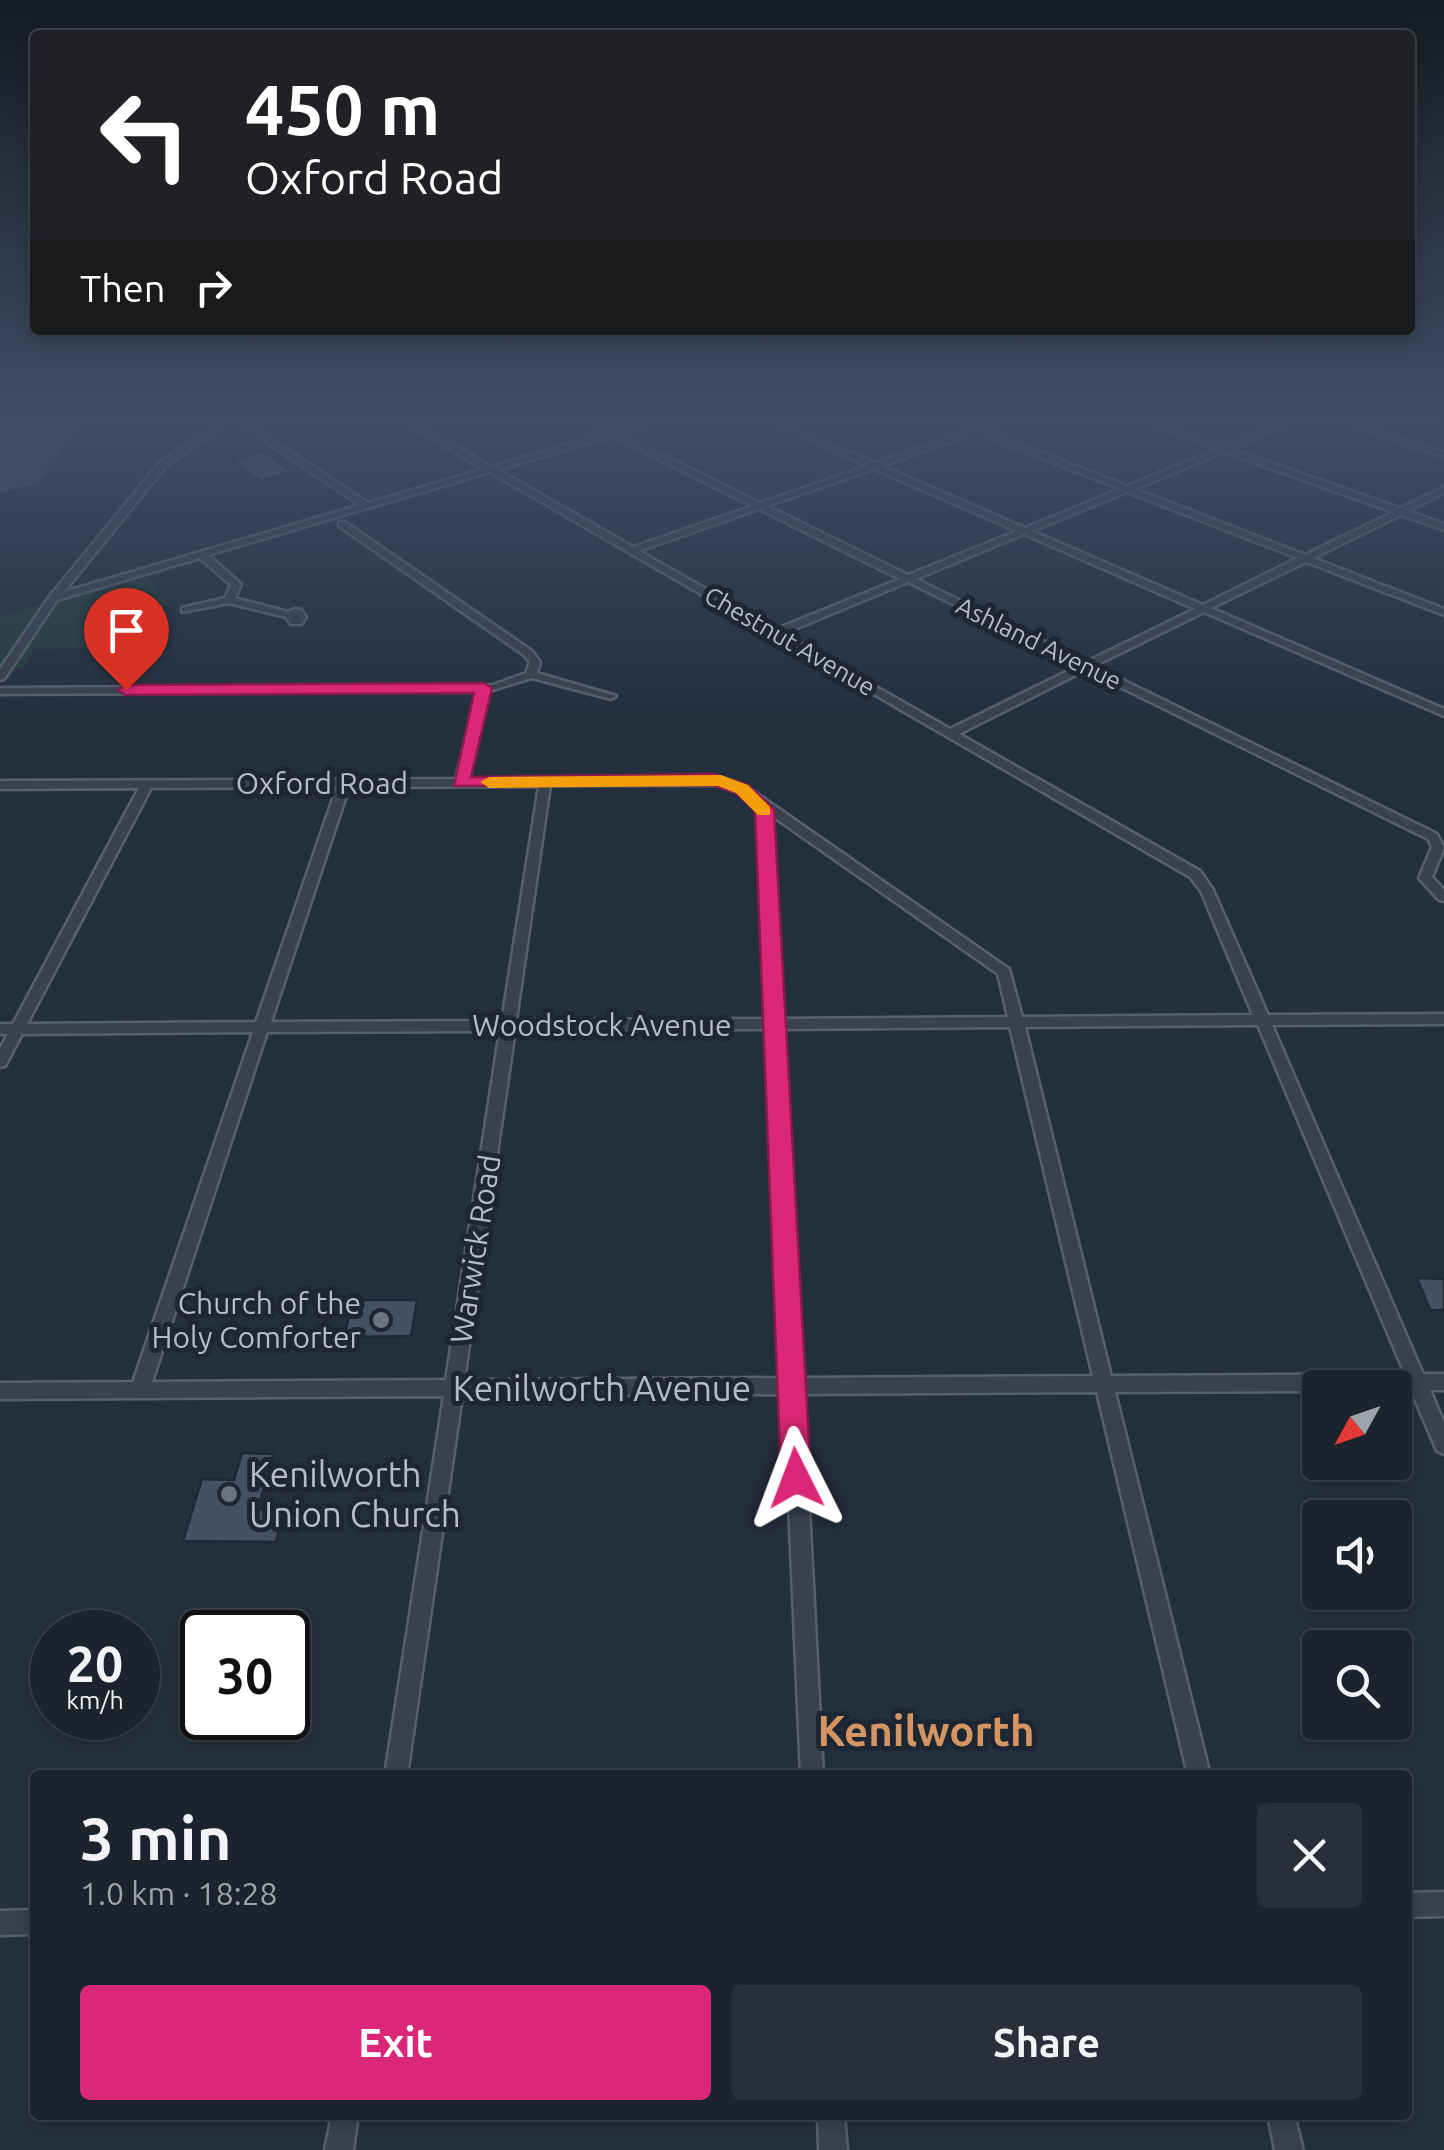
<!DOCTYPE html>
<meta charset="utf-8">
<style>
:root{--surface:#1b232e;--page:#282f3a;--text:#f1f3f6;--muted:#a0a4aa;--line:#39404a;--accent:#db2777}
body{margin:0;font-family:Ubuntu,sans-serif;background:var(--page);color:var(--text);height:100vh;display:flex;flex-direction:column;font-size:38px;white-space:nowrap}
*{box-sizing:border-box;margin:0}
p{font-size:32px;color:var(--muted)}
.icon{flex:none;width:55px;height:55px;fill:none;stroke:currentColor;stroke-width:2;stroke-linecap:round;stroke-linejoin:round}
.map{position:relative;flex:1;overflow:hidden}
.drawer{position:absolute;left:30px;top:1770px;width:1382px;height:350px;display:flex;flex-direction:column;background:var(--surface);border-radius:10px;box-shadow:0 5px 15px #0003,0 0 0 2px var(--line)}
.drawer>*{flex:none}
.hud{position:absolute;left:30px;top:30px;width:1385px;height:305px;border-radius:10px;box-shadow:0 5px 15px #0003,0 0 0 2px var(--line);background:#202124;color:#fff;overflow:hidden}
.needle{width:65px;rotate:230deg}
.controls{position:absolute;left:1302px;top:1370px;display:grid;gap:20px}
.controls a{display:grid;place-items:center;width:110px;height:110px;border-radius:10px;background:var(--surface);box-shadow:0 5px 15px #0003,0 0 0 2px var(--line);font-size:50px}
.speed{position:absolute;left:30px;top:1610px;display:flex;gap:20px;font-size:50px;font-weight:700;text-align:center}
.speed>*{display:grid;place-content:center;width:130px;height:130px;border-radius:50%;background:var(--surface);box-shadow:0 5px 15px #0003,0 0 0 2px var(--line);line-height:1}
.speed small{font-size:25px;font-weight:400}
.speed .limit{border:5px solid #111;border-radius:15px;background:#fff;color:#111}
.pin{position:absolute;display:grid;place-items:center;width:85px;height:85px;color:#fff;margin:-102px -42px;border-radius:50% 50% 50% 0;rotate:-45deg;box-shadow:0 0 10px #0007}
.pin .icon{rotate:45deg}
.me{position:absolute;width:110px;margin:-55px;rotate:357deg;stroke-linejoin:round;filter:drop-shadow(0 0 8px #0008)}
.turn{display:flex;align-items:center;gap:35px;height:210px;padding:0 50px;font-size:45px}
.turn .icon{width:130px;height:130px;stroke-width:2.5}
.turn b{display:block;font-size:70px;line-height:85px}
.then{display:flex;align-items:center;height:95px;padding:0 50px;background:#0003;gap:20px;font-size:38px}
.round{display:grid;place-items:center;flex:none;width:105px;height:105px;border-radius:10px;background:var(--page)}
.overview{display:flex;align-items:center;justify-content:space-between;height:170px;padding:0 50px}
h1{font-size:60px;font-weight:700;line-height:75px}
.button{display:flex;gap:20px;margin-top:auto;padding:20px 50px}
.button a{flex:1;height:115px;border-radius:10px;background:var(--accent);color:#fff;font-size:40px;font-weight:700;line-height:115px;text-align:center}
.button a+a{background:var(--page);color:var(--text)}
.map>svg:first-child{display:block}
.green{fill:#263c3f}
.water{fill:#394c67}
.building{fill:#455162;stroke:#1f2835;stroke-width:2.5}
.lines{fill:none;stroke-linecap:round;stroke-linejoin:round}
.minor-casing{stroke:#565f6c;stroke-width:5}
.minor{fill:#38414e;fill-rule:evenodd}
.route{fill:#db2777;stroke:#8e194d;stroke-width:2.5}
.slow{fill:#f59e0b}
.worship-dot{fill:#6b7280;stroke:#1d2633;stroke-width:4}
.labels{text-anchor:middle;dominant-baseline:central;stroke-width:10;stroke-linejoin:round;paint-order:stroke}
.far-street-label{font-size:25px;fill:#b4bcc9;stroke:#1d2633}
.street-label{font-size:30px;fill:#b4bcc9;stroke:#1d2633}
.poi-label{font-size:30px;fill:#b4bcc9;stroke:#1d2633;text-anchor:end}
.near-street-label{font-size:35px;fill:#b4bcc9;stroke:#1d2633}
.near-poi-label{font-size:35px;fill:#b4bcc9;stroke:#1d2633;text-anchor:start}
.near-quarter-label{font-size:42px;font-weight:bold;fill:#d59563;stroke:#1d2633}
</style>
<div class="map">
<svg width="1444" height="2150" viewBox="0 0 1444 2150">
<rect width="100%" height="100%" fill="#242f3e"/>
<!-- green -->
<path class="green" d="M 147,577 L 167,602 L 137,648 L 34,649 L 23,668 L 0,668 L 0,616 Z"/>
<!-- water -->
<path class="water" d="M 0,417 L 94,417 L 85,419 L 38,483 L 0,494 Z"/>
<!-- building -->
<g class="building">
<path d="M 263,452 L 284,466 L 292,472 L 261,481 L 232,460 Z"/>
<path d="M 1417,1278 L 1444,1279 L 1444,1310 L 1430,1310 Z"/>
<path d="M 363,1300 L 417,1300 L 411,1336 L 344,1337 L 352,1305 L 362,1305 Z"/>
<path d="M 242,1453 L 273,1454 L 258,1509 L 284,1510 L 276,1542 L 183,1541 L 202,1479 L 234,1480 Z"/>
</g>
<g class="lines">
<!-- minor casing -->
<g class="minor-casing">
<g id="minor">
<path d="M 227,417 L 239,417 L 368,503 L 484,469 L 395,417 L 405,417 L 492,467 L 606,433 L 575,417 L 585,417 L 614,431 L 661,417 L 674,417 L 620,434 L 760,503 L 867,466 L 758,417 L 769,417 L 875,463 L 970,430 L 939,417 L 950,417 L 977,428 L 1007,417 L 1019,417 L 984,430 L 1127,486 L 1217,449 L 1130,417 L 1142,417 L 1224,446 L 1295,417 L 1306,417 L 1231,449 L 1400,508 L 1444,487 L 1444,493 L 1408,511 L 1444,524 L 1444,530 L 1401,515 L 1313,558 L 1444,609 L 1444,615 L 1306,562 L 1211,608 L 1444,709 L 1444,716 L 1204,612 L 1094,666 L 1437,834 L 1444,848 L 1432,877 L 1444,890 L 1444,901 L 1439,900 L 1419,878 L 1432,847 L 1428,839 L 1086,670 L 959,734 L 1200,871 L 1213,890 L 1268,1015 L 1444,1014 L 1444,1024 L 1272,1025 L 1423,1374 L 1444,1374 L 1444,1390 L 1430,1390 L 1444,1423 L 1444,1454 L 1437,1451 L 1411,1390 L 1395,1390 L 1395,1388 L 1320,1388 L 1320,1391 L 1115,1392 L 1210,1775 L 1188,1775 L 1097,1392 L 803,1394 L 823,1775 L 801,1775 L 784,1394 L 462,1396 L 407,1775 L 385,1775 L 444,1396 L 0,1399 L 0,1383 L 133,1382 L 253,1032 L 22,1034 L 5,1066 L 0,1067 L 0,1048 L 8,1034 L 0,1034 L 0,1024 L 13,1024 L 139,788 L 0,789 L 0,781 L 456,779 L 478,691 L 0,694 L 0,688 L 493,685 L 526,673 L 530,662 L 524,655 L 339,526 L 339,522 L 345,522 L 532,651 L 540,662 L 537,673 L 616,696 L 611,699 L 532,678 L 489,691 L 468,779 L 725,779 L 746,786 L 1009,969 L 1022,1017 L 1253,1015 L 1201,891 L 1190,877 L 490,472 L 208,555 L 241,584 L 235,598 L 288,612 L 295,609 L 301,610 L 306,617 L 301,624 L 291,624 L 286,617 L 229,603 L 182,612 L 182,608 L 225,598 L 231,585 L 200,558 L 57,600 L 4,679 L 0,680 L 0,669 L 50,596 L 160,462 ZM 233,420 L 360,505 L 64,592 L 166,466 ZM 977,433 L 1120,489 L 1025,528 L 882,466 ZM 612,436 L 753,506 L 633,547 L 498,470 ZM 1224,452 L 1393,512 L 1305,555 L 1135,489 ZM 874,469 L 1017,531 L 908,575 L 767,506 ZM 1127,492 L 1298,558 L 1203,605 L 1032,531 ZM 759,509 L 900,579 L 776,629 L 639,551 ZM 1024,534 L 1195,609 L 1086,662 L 916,579 ZM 908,582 L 1078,666 L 950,729 L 783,634 ZM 550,785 L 720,785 L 738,792 L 760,807 L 768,1019 L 516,1020 ZM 539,786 L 502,1021 L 271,1022 L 349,787 ZM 337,787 L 256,1022 L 27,1024 L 151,788 ZM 771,815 L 998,974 L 1008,1017 L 782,1019 ZM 1258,1025 L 1405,1374 L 1111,1376 L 1025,1027 ZM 1010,1027 L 1093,1376 L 802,1378 L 783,1029 ZM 768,1029 L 783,1378 L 464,1380 L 515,1030 ZM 500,1031 L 446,1380 L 152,1382 L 267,1032 Z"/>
<path d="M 1323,417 L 1335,417 L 1444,452 L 1444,457 Z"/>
<path d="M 1444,1892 L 1444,1916 L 1408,1917 L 1408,1893 Z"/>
<path d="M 35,1910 L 35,1934 L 0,1935 L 0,1911 Z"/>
<path d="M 332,2115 L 358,2115 L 353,2150 L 325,2150 Z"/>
<path d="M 818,2115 L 844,2115 L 847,2150 L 819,2150 Z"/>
<path d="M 1268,2115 L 1294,2115 L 1303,2150 L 1275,2150 Z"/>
</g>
</g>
<!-- minor -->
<use href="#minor" class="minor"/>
</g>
<!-- sky -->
<linearGradient id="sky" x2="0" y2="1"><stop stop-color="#141a22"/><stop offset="0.58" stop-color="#3f4d63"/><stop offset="1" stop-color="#3f4d63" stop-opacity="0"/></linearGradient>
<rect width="1444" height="718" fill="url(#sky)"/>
<!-- route -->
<path class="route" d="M 484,683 L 492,688 L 471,777 L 714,774 L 748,785 L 774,809 L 811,1478 L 807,1488 L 796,1492 L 786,1488 L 781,1478 L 755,811 L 736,793 L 712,785 L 454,786 L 474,693 L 126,695 L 117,690 L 126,685 Z"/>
<!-- slow -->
<path class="slow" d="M 721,775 L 748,785 L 770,807 L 770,815 L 758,815 L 736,793 L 718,786 L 489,788 L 480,782 L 489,777 Z"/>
<!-- markers -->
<g class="worship-dot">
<circle cx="381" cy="1320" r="10"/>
<circle cx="229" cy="1494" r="10"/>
</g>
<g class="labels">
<!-- far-street labels -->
<g class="far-street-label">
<text transform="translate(790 641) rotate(30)">Chestnut Avenue</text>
<text transform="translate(1039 643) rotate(26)">Ashland Avenue</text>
</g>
<!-- street labels -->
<g class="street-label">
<text x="322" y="783">Oxford Road</text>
<text x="602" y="1025">Woodstock Avenue</text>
<text transform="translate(475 1249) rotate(-81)">Warwick Road</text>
</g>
<!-- poi labels -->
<g class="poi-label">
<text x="361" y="1303">Church of the<tspan x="361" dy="34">Holy Comforter</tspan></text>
</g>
<!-- near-street labels -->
<g class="near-street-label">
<text x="602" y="1388">Kenilworth Avenue</text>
</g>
<!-- near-poi labels -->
<g class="near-poi-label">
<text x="249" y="1474">Kenilworth<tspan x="249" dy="40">Union Church</tspan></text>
</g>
<!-- near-quarter labels -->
<g class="near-quarter-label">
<text x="926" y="1730">Kenilworth</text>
</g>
</g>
</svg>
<div class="controls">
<a><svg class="needle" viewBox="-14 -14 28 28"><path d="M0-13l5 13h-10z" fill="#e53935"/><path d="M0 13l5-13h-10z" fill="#a0a4aa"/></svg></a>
<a><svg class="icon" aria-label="sound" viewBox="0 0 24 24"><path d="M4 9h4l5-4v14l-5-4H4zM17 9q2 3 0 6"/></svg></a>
<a><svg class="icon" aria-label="search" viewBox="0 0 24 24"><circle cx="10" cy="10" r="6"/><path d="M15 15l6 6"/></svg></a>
</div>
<div class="speed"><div>20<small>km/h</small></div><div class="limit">30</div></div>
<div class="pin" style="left:126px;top:690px;background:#d93025"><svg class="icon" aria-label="arrive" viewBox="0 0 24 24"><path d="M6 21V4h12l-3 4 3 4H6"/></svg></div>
<svg class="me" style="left:796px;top:1478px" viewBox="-20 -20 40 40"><path d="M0-17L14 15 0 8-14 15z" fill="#db2777" stroke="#fff" stroke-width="4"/></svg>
<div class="hud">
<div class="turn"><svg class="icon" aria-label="left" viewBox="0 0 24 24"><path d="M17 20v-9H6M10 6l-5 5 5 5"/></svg><div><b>450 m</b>Oxford Road</div></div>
<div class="then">Then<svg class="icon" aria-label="right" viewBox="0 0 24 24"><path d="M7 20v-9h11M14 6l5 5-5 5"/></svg></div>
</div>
<section class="drawer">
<div class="overview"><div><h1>3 min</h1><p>1.0 km · 18:28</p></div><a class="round"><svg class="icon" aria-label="close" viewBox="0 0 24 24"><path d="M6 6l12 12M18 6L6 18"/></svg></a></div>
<div class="button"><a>Exit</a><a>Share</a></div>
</section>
</div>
